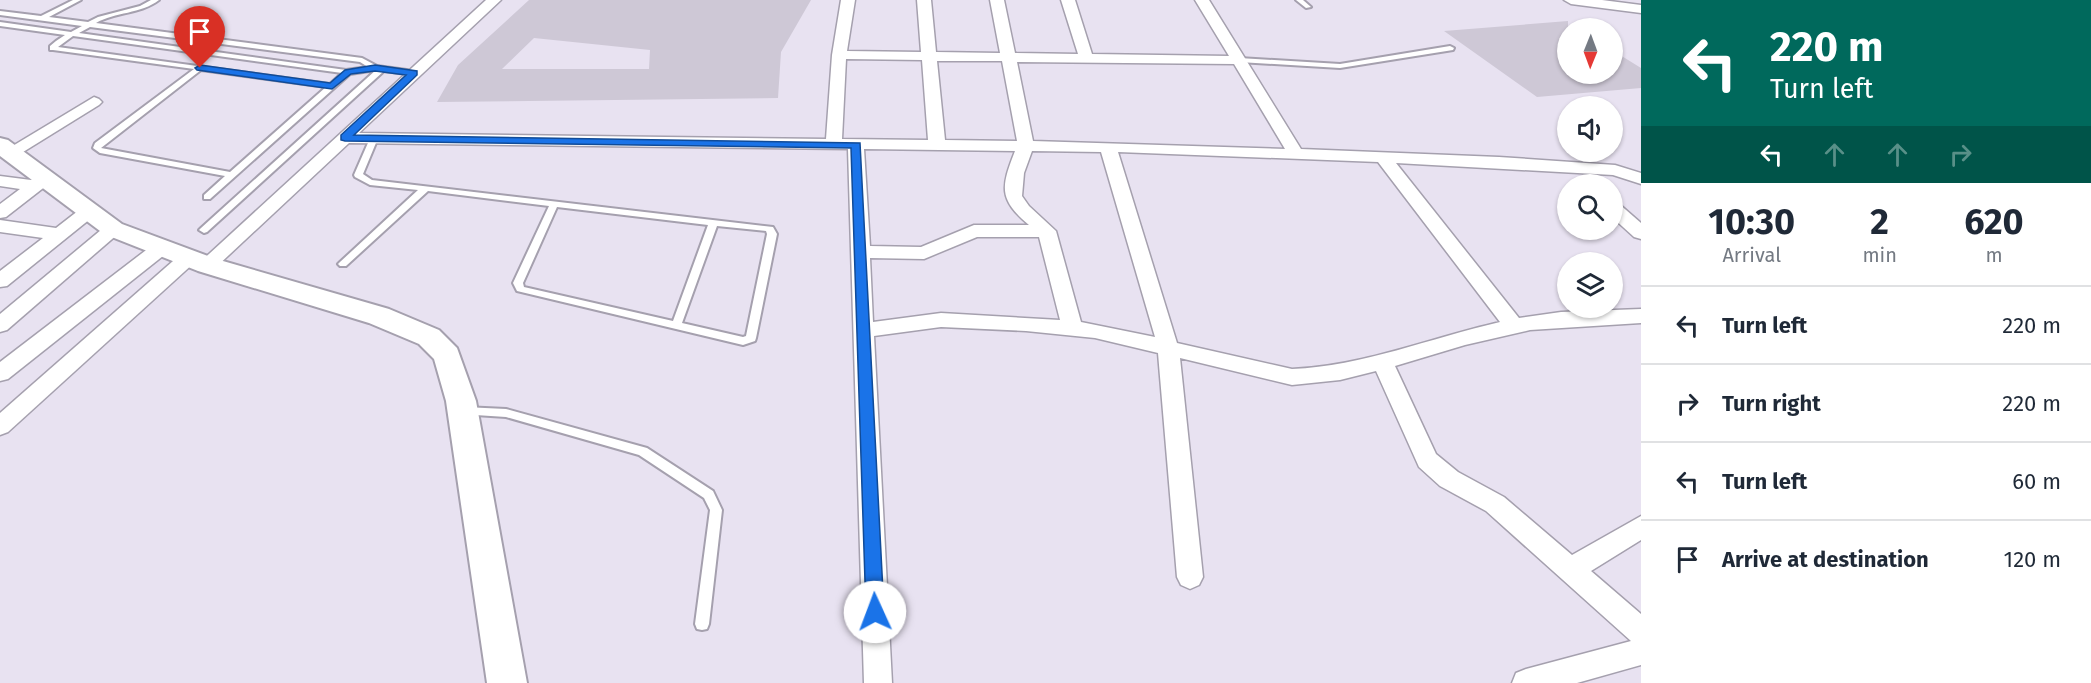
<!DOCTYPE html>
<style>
:root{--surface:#fff;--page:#f6f6f7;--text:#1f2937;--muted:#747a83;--line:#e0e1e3}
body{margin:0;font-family:"Fira Sans",sans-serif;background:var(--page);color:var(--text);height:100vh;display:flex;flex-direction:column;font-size:22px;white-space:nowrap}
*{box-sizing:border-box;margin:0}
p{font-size:20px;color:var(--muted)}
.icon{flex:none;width:33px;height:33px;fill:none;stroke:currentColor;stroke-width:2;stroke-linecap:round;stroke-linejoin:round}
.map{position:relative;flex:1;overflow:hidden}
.drawer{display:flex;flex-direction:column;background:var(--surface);width:450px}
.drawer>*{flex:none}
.top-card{background:#00695c;color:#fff;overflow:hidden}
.needle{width:39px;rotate:181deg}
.controls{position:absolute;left:1557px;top:18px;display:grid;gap:12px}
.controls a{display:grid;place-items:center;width:66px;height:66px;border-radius:50%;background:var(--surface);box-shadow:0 2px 4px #0004;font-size:30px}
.pin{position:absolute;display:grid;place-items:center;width:51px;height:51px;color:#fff;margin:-62px -26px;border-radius:50% 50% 50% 0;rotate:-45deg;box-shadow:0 0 6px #0007}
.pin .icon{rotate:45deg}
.me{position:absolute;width:66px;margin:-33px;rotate:358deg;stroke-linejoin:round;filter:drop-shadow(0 0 4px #0008)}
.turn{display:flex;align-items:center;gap:21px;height:126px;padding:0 30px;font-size:27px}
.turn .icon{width:78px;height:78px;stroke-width:2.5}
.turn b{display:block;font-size:42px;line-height:51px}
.lanes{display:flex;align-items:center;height:57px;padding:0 30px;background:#0003;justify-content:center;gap:30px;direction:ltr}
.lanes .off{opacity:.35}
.eta{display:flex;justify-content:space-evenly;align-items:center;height:102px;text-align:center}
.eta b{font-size:36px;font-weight:700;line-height:42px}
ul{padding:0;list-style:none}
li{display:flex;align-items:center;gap:18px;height:78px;padding:0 30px;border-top:2px solid var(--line)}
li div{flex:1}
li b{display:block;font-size:22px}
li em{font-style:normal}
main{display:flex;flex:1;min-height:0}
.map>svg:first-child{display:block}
.building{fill:#cec8d6;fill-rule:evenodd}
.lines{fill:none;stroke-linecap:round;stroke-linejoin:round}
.lane-casing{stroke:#a5a0ae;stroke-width:4}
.street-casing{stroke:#a5a0ae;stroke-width:3}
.secondary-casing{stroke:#a5a0ae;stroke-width:4}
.lane{fill:#fff;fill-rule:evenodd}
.street{fill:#fff;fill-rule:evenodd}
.secondary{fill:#fff;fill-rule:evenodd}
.route{fill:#1a73e8;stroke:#114b97;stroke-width:1.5}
</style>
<main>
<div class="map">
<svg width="1641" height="683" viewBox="0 0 1641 683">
<rect width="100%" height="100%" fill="#e8e2f1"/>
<!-- building -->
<g class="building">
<path d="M 529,0 L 811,0 L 781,52 L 778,98 L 437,102 L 458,65 ZM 534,38 L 650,50 L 649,69 L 502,69 Z"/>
<path d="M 1568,21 L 1568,74 L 1612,74 L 1612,50 L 1641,68 L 1641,88 L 1537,97 L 1444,31 Z"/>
</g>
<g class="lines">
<!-- lane casing -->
<g class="lane-casing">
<g id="lane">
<path d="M 73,0 L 81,0 L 49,17 L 88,22 L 98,17 L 140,6 L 151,0 L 159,0 C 141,14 115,12 96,23 L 362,58 L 377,66 L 414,71 L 418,73 L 414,75 L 384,71 L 207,232 L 204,233 L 199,230 L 201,228 L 376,70 L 350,74 L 210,199 L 204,199 L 204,195 L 225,176 L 100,153 L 93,148 L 95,143 L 194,69 L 53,50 L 50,50 L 50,46 L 56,41 L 65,35 L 0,26 L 0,22 L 71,32 L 82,26 L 0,15 L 0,11 L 41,16 ZM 90,27 L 360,62 L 368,67 L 346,70 L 79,33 ZM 73,36 L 342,73 L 330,84 L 58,47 ZM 201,70 L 326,87 L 230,172 L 101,148 Z"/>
<path d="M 1296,0 L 1303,0 L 1311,7 L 1306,8 Z"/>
<path d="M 1450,46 L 1454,48 L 1453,50 L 1340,68 L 1239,62 L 1235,60 L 1239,58 L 1340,64 Z"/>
<path d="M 371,136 L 374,136 L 378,138 L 363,174 L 372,180 L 773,227 L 777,234 L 756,338 L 755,341 L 743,345 L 517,291 L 513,283 L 549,206 L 428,191 L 346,266 L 340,266 L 338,264 L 340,262 L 418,190 L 370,185 L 355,177 L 354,175 ZM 557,207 L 708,225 L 673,321 L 524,287 L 523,283 ZM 717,226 L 766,231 L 767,234 L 746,336 L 743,337 L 682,323 Z"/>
<path d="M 464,407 L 506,409 L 647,448 L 713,491 L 722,510 L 709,624 L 707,629 L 702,630 L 697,629 L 695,624 L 710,510 L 704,498 L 639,455 L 506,417 L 460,414 L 458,411 L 460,408 Z"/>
</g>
</g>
<!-- street casing -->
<g class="street-casing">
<g id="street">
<path d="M 486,0 L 501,0 L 359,133 L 826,139 L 832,55 L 841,0 L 855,0 L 847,51 L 921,52 L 917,0 L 931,0 L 936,52 L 1000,53 L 990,0 L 1004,0 L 1015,53 L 1078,54 L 1061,0 L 1075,0 L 1092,54 L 1229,56 L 1195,0 L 1209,0 L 1301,149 L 1499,157 L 1615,165 L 1641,173 L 1641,184 L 1613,175 L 1396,163 L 1519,318 L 1561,312 L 1641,309 L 1641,323 L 1530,330 L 1465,345 L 1395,366 L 1436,454 L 1458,472 L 1504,497 L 1572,555 L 1641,516 L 1641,540 L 1591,571 L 1641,614 L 1641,665 L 1577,683 L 1512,683 L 1516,673 L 1526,669 L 1631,641 L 1486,511 L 1440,486 L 1419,467 L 1376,371 L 1340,380 L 1292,385 L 1180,358 L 1203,577 L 1199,585 L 1190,589 L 1181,585 L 1177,577 L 1158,353 L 1095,338 L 1026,331 L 941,327 L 874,336 L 892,683 L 864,683 L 848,149 L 349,143 L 214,269 L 207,271 L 200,269 L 197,265 ZM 846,59 L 922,60 L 928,140 L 842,139 ZM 937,61 L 1002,61 L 1017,141 L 945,140 ZM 1017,62 L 1234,64 L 1285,149 L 1033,141 ZM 864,149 L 1015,151 C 1001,187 998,199 1029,225 L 974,225 L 921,247 L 870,246 ZM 1032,151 L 1101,152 L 1155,337 L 1081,322 L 1056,231 L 1029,206 L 1022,196 L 1024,173 ZM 1118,152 L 1378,162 L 1500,322 C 1430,338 1363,366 1292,369 L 1177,343 ZM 977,237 L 1039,237 L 1060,320 L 941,313 L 873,322 L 870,258 L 924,259 Z"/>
<path d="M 1564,0 L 1602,0 L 1641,5 L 1641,13 L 1571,4 Z"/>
<path d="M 94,97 L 99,99 L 102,102 L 99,105 L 15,157 L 3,157 L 1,153 Z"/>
<path d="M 45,173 L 51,174 L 54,178 L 51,182 L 6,217 L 0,218 L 0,204 L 20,189 L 0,186 L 0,176 L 31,180 Z"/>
<path d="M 1612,202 L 1618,203 L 1641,223 L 1641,239 L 1634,237 L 1612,217 Z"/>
<path d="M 89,206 L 95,207 L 98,211 L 95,215 L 7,286 L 0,287 L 0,271 L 43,238 L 0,232 L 0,220 L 56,228 L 83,207 Z"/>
<path d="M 113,223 L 119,225 L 122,229 L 119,233 L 7,330 L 0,332 L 0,314 L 107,225 Z"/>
<path d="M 161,242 L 168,244 L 170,248 L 168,252 L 8,379 L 0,381 L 0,362 L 154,244 Z"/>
<path d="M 188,252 L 195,254 L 198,258 L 195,262 L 8,432 L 0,435 L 0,413 L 181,254 Z"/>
</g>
</g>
<!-- secondary casing -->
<g class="secondary-casing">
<path id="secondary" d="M 0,138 L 8,140 L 122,224 L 216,259 L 389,309 L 439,330 L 457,348 L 476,401 L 527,683 L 487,683 L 446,401 L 434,359 L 419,344 L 369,323 L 198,271 L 104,234 L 0,156 Z"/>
</g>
<!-- lane -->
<use href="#lane" class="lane"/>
<!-- street -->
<use href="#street" class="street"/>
<!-- secondary -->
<use href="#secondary" class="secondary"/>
</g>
<!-- route -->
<path class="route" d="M 200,65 L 330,83 L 345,70 L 375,65 L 417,71 L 417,75 L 354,135 L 860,143 L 884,612 L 882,618 L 875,620 L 869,618 L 866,612 L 851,148 L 345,141 L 341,140 L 341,135 L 406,75 L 375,71 L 351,74 L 332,89 L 197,70 L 195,68 Z"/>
</svg>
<div class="controls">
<a><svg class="needle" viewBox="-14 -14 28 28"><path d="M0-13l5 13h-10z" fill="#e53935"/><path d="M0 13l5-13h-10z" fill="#747a83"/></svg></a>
<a><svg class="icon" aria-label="sound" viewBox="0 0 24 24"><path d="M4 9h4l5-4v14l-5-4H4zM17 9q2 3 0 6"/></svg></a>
<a><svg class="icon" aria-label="search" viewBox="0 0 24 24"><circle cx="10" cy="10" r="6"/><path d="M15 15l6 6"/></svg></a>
<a><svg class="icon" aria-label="layers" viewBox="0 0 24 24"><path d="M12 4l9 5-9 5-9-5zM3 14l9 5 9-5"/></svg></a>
</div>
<div class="pin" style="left:200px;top:68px;background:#d93025"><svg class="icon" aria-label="arrive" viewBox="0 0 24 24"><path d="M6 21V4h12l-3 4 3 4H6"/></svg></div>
<svg class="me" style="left:875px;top:612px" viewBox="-20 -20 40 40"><circle r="19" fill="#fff"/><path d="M0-13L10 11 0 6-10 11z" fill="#1a73e8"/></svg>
</div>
<section class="drawer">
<div class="top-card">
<div class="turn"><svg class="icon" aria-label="left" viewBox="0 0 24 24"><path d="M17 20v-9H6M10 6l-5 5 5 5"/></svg><div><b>220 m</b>Turn left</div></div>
<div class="lanes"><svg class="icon" aria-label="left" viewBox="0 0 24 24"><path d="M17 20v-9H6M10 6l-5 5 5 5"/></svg><svg class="icon off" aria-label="ahead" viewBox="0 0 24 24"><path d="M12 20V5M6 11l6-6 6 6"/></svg><svg class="icon off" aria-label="ahead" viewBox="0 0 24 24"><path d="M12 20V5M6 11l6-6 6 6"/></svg><svg class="icon off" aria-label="right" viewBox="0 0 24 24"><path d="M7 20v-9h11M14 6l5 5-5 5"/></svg></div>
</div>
<div class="eta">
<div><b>10:30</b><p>Arrival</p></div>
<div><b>2</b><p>min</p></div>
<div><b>620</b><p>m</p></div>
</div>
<ul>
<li><svg class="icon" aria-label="left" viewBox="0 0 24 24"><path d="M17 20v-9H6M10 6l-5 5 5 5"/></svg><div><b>Turn left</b></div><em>220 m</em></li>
<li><svg class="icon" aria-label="right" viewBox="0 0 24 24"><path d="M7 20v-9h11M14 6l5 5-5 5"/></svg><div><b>Turn right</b></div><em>220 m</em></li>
<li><svg class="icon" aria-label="left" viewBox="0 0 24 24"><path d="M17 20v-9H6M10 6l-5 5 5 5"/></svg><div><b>Turn left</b></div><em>60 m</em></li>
<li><svg class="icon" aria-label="arrive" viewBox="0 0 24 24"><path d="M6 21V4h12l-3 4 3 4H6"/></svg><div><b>Arrive at destination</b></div><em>120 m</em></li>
</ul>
</section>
</main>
